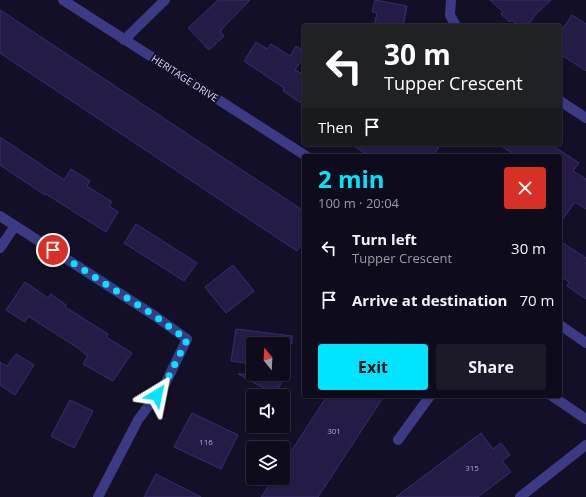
<!DOCTYPE html>
<meta charset="utf-8">
<style>
:root{--surface:#0e0b1c;--page:#1c1929;--text:#f1f3f6;--muted:#9b9ba3;--line:#2e2b3b;--accent:#00e5ff}
body{margin:0;font-family:"Open Sans",sans-serif;background:var(--page);color:var(--text);height:100vh;display:flex;flex-direction:column;font-size:15px;white-space:nowrap}
*{box-sizing:border-box;margin:0}
p{font-size:13px;color:var(--muted)}
.icon{flex:none;width:22px;height:22px;fill:none;stroke:currentColor;stroke-width:2;stroke-linecap:round;stroke-linejoin:round}
.map{position:relative;flex:1;overflow:hidden}
.panel{position:absolute;left:302px;top:154px;width:260px;height:244px;display:flex;flex-direction:column;background:var(--surface);border-radius:4px;box-shadow:0 1px 3px #0004,0 0 0 1px var(--line)}
.panel>*{flex:none}
.guide{position:absolute;left:302px;top:24px;width:260px;height:122px;border-radius:4px;box-shadow:0 1px 3px #0004,0 0 0 1px var(--line);background:#202124;color:#fff;overflow:hidden}
.needle{width:26px;rotate:342deg}
.fabs{position:absolute;left:246px;top:337px;display:grid;gap:8px}
.fabs a{display:grid;place-items:center;width:44px;height:44px;border-radius:4px;background:var(--surface);box-shadow:0 1px 3px #0004,0 0 0 1px var(--line);font-size:20px}
.pin{position:absolute;display:grid;place-items:center;width:34px;height:34px;color:#fff;margin:-17px;border:2px solid #fff;border-radius:50%;box-shadow:0 1px 4px #0007}
.me{position:absolute;width:44px;margin:-22px;rotate:35deg;stroke-linejoin:round;filter:drop-shadow(0 0 3px #0008)}
.turn{display:flex;align-items:center;gap:14px;height:84px;padding:0 16px;font-size:18px}
.turn .icon{width:52px;height:52px;stroke-width:2.5}
.turn b{display:block;font-size:28px;line-height:34px}
.then{display:flex;align-items:center;height:38px;padding:0 16px;background:#0003;gap:8px;font-size:15px}
.round{display:grid;place-items:center;flex:none;width:42px;height:42px;border-radius:4px;background:var(--page)}
.head{display:flex;align-items:center;justify-content:space-between;height:68px;padding:0 16px}
h1{font-size:24px;font-weight:700;line-height:30px;color:var(--accent)}
.action{display:flex;gap:8px;margin-top:auto;padding:8px 16px}
.action a{flex:1;height:46px;border-radius:4px;background:var(--accent);color:#111;font-size:16px;font-weight:700;line-height:46px;text-align:center}
.action a+a{background:var(--page);color:var(--text)}
ul{padding:0;list-style:none}
li{display:flex;align-items:center;gap:12px;height:52px;padding:0 16px}
li div{flex:1}
li b{display:block;font-size:15px}
li em{font-style:normal}
.map>svg:first-child{display:block}
.building{fill:#241b47;stroke:#3b2d73}
.lines{fill:none;stroke-linecap:round;stroke-linejoin:round}
.minor{stroke:#3d3a85;stroke-width:10}
.route{stroke:#00e5ff;stroke-width:7;stroke-dasharray:0 12.6}
.labels{text-anchor:middle;dominant-baseline:central;stroke-width:4;stroke-linejoin:round;paint-order:stroke}
.number-label{font-size:8px;fill:#aca6d1}
.street-label{font-size:10px;fill:#d9d4ff;stroke:#130f26}
</style>
<div class="map">
<svg width="586" height="497" viewBox="0 0 586 497">
<rect width="100%" height="100%" fill="#130f26"/>
<!-- building -->
<g class="building">
<path d="M 218,0 L 250,0 L 220,31 L 224,36 L 209,50 L 188,28 Z"/>
<path d="M 375,0 L 407,6 L 403,26 L 374,26 L 377,13 L 372,12 Z"/>
<path d="M 490,0 L 551,0 L 537,13 L 527,26 L 519,26 L 512,20 L 510,22 L 501,14 L 503,12 Z"/>
<path d="M 0,10 L 304,211 L 304,241 L 297,251 L 0,53 Z"/>
<path d="M 572,15 L 586,24 L 586,71 L 560,54 L 560,33 Z"/>
<path d="M 256,42 L 267,49 L 271,44 L 290,56 L 296,46 L 304,51 L 304,56 L 295,70 L 304,75 L 304,105 L 283,91 L 284,88 L 244,61 Z"/>
<path d="M 0,137 L 64,180 L 71,169 L 90,181 L 87,186 L 112,202 L 109,206 L 118,212 L 106,232 L 46,194 L 45,195 L 0,165 Z"/>
<path d="M 351,144 L 441,144 L 433,156 L 369,156 Z"/>
<path d="M 498,144 L 550,144 L 579,163 L 573,171 L 586,179 L 586,209 L 575,202 L 560,223 L 560,156 L 517,156 Z"/>
<path d="M 136,224 L 197,263 L 184,281 L 124,243 Z"/>
<path d="M 560,241 L 586,258 L 586,299 L 567,286 L 569,282 L 560,276 Z"/>
<path d="M 233,265 L 254,291 L 226,313 L 205,287 Z"/>
<path d="M 25,282 L 48,298 L 51,294 L 66,305 L 65,307 L 108,334 L 106,337 L 132,353 L 113,381 L 83,364 L 88,356 L 78,348 L 28,316 L 25,322 L 6,310 Z"/>
<path d="M 236,329 L 292,336 L 292,344 L 253,344 L 253,364 L 231,361 Z"/>
<path d="M 16,354 L 34,365 L 15,395 L 0,385 L 0,362 L 7,366 Z"/>
<path d="M 238,374 L 268,374 L 282,382 L 275,394 Z"/>
<path d="M 327,396 L 384,396 L 318,497 L 261,497 L 274,478 L 283,478 L 283,464 Z"/>
<path d="M 70,400 L 93,411 L 74,448 L 51,436 Z"/>
<path d="M 192,413 L 238,435 L 221,469 L 174,447 Z"/>
<path d="M 481,433 L 493,449 L 501,443 L 510,455 L 502,461 L 511,472 L 478,497 L 396,497 Z"/>
<path d="M 156,474 L 201,497 L 144,497 Z"/>
</g>
<g class="lines">
<!-- minor -->
<g class="minor">
<path d="M 63,0 L 306,156"/>
<path d="M 451,0 L 450,15 L 456,26"/>
<path d="M 124,40 L 165,0"/>
<path d="M 560,101 L 586,118"/>
<path d="M 0,216 L 155,316 L 187,339 L 166,382 L 138,420 L 98,497"/>
<path d="M 0,248 L 15,226"/>
<path d="M 560,325 L 586,343"/>
<path d="M 552,396 L 586,419"/>
<path d="M 398,440 L 430,396"/>
<path d="M 520,497 L 586,445"/>
</g>
</g>
<g class="lines">
<!-- route -->
<path class="route" d="M 53,250 L 155,316 L 187,340 L 166,382 L 157,395"/>
</g>
<g class="labels">
<!-- number labels -->
<g class="number-label">
<text x="334" y="430">301</text>
<text x="206" y="441">116</text>
<text x="472" y="467">315</text>
</g>
<!-- street labels -->
<g class="street-label">
<text transform="translate(185 78) rotate(33)">HERITAGE DRIVE</text>
</g>
</g>
</svg>
<div class="fabs">
<a><svg class="needle" viewBox="-14 -14 28 28"><path d="M0-13l5 13h-10z" fill="#e53935"/><path d="M0 13l5-13h-10z" fill="#9b9ba3"/></svg></a>
<a><svg class="icon" aria-label="sound" viewBox="0 0 24 24"><path d="M4 9h4l5-4v14l-5-4H4zM17 9q2 3 0 6"/></svg></a>
<a><svg class="icon" aria-label="layers" viewBox="0 0 24 24"><path d="M12 4l9 5-9 5-9-5zM3 14l9 5 9-5"/></svg></a>
</div>
<div class="pin" style="left:53px;top:250px;background:#d93025"><svg class="icon" aria-label="arrive" viewBox="0 0 24 24"><path d="M6 21V4h12l-3 4 3 4H6"/></svg></div>
<svg class="me" style="left:157px;top:395px" viewBox="-20 -20 40 40"><path d="M0-17L14 15 0 8-14 15z" fill="#00e5ff" stroke="#fff" stroke-width="4"/></svg>
<div class="guide">
<div class="turn"><svg class="icon" aria-label="left" viewBox="0 0 24 24"><path d="M17 20v-9H6M10 6l-5 5 5 5"/></svg><div><b>30 m</b>Tupper Crescent</div></div>
<div class="then">Then<svg class="icon" aria-label="arrive" viewBox="0 0 24 24"><path d="M6 21V4h12l-3 4 3 4H6"/></svg></div>
</div>
<section class="panel">
<div class="head"><div><h1>2 min</h1><p>100 m · 20:04</p></div><a class="round" style="background:#d93025;color:#fff"><svg class="icon" aria-label="close" viewBox="0 0 24 24"><path d="M6 6l12 12M18 6L6 18"/></svg></a></div>
<ul>
<li><svg class="icon" aria-label="left" viewBox="0 0 24 24"><path d="M17 20v-9H6M10 6l-5 5 5 5"/></svg><div><b>Turn left</b><p>Tupper Crescent</p></div><em>30 m</em></li>
<li><svg class="icon" aria-label="arrive" viewBox="0 0 24 24"><path d="M6 21V4h12l-3 4 3 4H6"/></svg><div><b>Arrive at destination</b></div><em>70 m</em></li>
</ul>
<div class="action"><a>Exit</a><a>Share</a></div>
</section>
</div>
